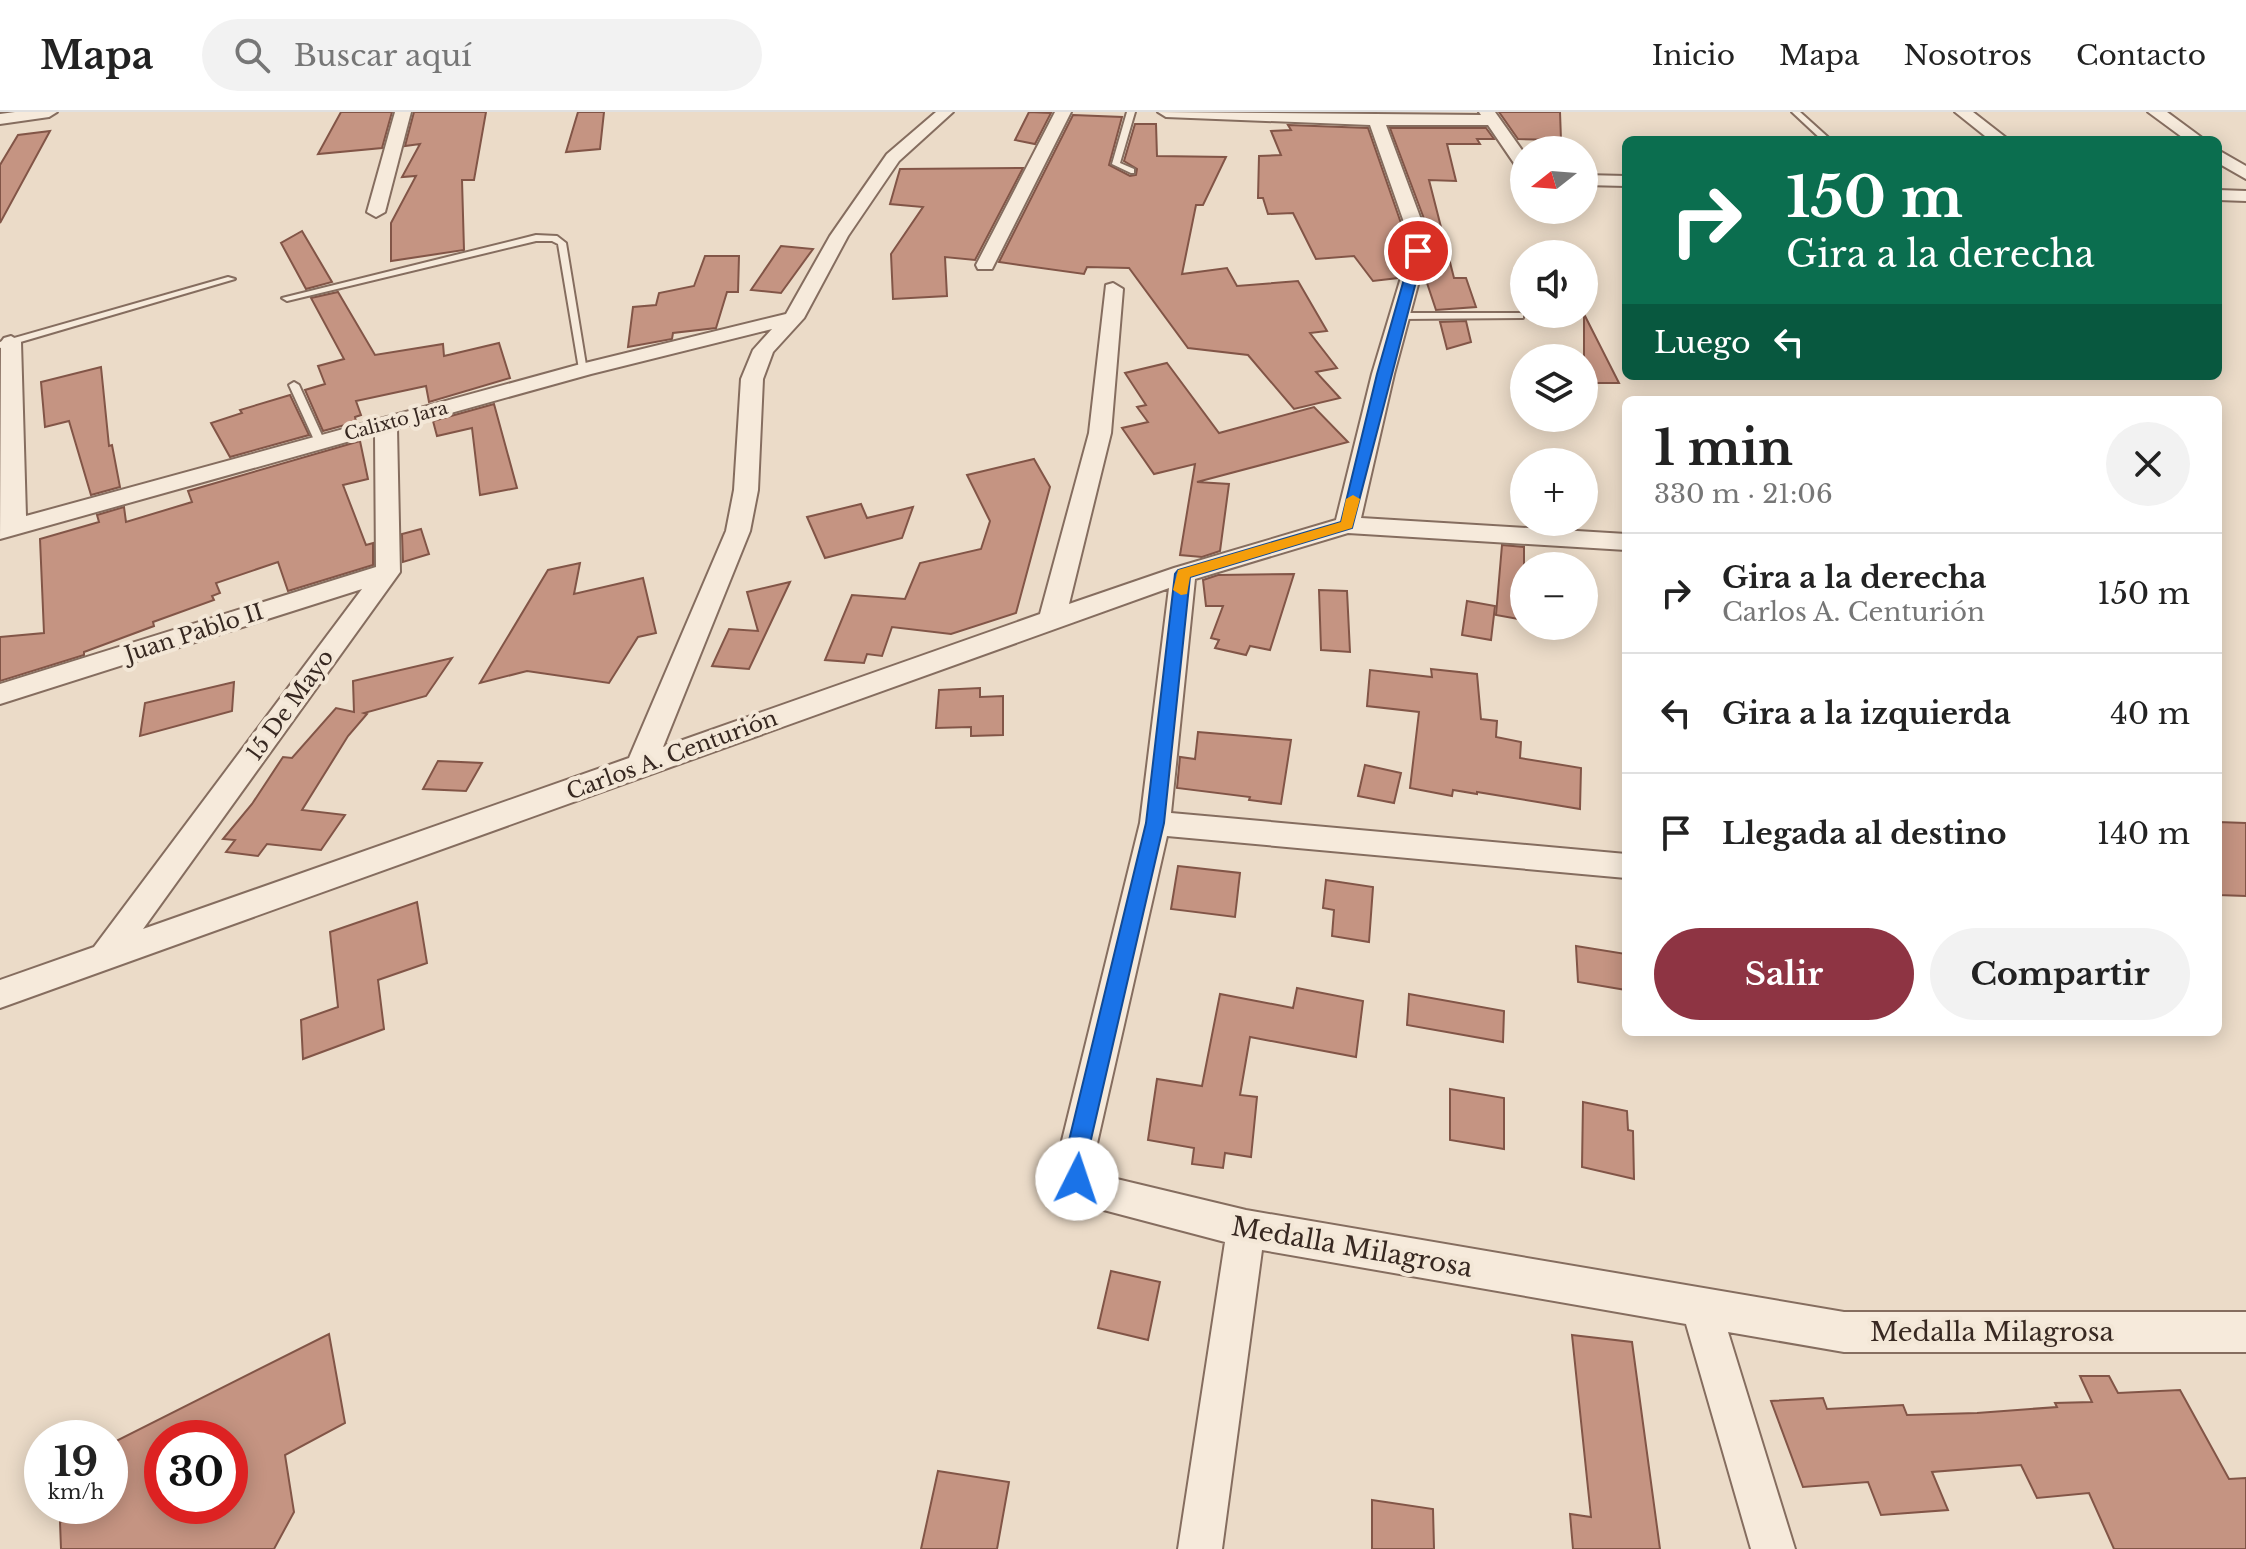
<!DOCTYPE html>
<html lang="es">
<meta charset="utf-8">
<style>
:root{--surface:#fff;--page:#f2f2f2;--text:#222;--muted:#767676;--line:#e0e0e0;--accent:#8e3443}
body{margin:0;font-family:"Libre Baskerville",serif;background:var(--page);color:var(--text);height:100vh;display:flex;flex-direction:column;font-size:30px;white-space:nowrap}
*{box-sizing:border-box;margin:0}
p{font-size:26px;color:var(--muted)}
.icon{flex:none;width:44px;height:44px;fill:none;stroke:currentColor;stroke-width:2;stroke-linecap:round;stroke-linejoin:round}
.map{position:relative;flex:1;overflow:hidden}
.panel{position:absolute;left:1622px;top:284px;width:600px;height:640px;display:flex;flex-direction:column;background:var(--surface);border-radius:12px;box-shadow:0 4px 20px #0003}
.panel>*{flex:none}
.top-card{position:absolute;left:1622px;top:24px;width:600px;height:244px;border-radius:12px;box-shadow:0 4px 20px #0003;background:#0b6e4f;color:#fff;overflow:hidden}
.needle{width:52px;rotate:253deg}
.fabs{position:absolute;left:1510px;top:24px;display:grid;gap:16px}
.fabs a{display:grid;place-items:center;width:88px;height:88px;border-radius:50%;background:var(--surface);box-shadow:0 4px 20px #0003;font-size:40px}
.speed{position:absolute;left:24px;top:1308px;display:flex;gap:16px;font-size:40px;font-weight:700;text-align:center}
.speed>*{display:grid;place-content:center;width:104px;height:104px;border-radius:50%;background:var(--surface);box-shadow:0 4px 20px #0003;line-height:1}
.speed small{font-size:20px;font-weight:400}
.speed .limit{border:12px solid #d22;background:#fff;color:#111}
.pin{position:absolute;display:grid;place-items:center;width:68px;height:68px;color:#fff;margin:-34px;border:4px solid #fff;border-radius:50%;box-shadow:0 2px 8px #0007}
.me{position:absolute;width:88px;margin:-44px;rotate:4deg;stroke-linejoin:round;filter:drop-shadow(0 0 6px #0008)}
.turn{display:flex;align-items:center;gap:28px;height:168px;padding:0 32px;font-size:36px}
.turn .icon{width:104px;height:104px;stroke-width:2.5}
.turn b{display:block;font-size:56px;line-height:68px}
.then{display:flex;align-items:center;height:76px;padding:0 32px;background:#0003;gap:16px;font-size:30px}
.round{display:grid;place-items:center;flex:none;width:84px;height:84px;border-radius:42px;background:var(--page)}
.summary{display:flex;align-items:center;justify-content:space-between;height:136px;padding:0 32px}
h1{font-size:48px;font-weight:700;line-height:60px}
.button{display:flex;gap:16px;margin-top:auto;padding:16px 32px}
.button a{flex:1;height:92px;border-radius:48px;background:var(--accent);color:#fff;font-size:32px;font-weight:700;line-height:92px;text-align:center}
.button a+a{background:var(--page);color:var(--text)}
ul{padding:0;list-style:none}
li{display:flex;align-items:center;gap:24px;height:120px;padding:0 32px;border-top:2px solid var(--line)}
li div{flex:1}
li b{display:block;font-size:30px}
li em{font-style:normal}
header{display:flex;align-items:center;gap:48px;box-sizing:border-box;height:112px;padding:0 40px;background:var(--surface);border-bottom:2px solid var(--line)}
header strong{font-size:38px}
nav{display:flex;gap:44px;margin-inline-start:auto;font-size:28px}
.search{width:560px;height:72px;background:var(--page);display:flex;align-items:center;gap:20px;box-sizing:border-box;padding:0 28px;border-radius:44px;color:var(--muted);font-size:30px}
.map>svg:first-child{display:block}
.building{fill:#c59482;stroke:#825547;stroke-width:2;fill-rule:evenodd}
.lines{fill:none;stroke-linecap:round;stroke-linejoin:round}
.service-casing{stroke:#856d5f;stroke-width:4}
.minor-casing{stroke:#856d5f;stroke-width:4}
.service{fill:#f6eadb;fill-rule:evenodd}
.minor{fill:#f6eadb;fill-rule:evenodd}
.route{fill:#1a73e8;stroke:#114b97;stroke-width:2}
.slow{fill:#f59e0b}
.labels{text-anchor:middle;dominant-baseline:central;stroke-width:8;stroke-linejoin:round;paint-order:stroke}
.far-street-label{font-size:18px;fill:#372821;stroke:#f3e7d7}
.street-label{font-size:22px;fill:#372821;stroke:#f3e7d7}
.near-street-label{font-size:26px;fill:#372821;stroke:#f3e7d7}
</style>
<header>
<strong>Mapa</strong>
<div class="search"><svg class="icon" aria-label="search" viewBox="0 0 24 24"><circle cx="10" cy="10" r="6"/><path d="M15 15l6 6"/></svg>Buscar aquí</div>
<nav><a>Inicio</a><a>Mapa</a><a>Nosotros</a><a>Contacto</a></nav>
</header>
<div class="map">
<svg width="2246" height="1437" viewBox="0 0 2246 1437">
<rect width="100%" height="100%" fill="#ebdbc8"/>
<!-- building -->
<g class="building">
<path d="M 341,0 L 392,0 L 382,36 L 318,42 Z"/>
<path d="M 414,0 L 486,0 L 474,68 L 462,68 L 464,138 L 391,149 L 391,111 L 416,64 L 402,65 L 420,32 L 405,34 Z"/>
<path d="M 578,0 L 604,0 L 600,37 L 566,40 Z"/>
<path d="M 1029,0 L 1051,1 L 1035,32 L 1015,28 Z"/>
<path d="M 1499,0 L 1560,0 L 1561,28 L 1518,27 Z"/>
<path d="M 1073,3 L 1122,5 L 1109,53 L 1130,64 L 1136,63 L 1137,57 L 1124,49 L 1135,12 L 1156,12 L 1157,44 L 1226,45 L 1203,93 L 1196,93 L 1182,162 L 1227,156 L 1237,174 L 1298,169 L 1327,219 L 1310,221 L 1337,256 L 1316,260 L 1340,286 L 1294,297 L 1248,243 L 1188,236 L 1129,156 L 1087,155 L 1084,162 L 999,150 Z"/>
<path d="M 1288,13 L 1368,16 L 1402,114 L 1406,139 L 1398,166 L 1373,169 L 1354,144 L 1316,147 L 1293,101 L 1268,102 L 1263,86 L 1258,86 L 1259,44 L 1281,43 L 1271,19 L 1291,18 Z"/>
<path d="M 1390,16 L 1486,16 L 1494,27 L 1477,27 L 1480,32 L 1447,32 L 1456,69 L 1429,68 L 1454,166 L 1466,166 L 1476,195 L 1436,198 L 1424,162 L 1430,139 L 1426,112 Z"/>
<path d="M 50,19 L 0,111 L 0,53 L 18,23 Z"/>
<path d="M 1023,56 L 975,148 L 945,145 L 947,184 L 893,187 L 891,142 L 923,95 L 890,92 L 900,57 Z"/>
<path d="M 302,119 L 332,170 L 306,177 L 281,131 Z"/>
<path d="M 781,134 L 813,137 L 781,181 L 751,178 Z"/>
<path d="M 705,144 L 739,144 L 738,180 L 727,180 L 716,216 L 673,221 L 672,227 L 628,235 L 633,195 L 656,193 L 659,181 L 694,174 Z"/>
<path d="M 338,180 L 375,243 L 443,232 L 444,244 L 499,231 L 510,266 L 429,290 L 426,274 L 356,289 L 361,303 L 355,305 L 356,310 L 323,319 L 305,278 L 325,272 L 318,254 L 344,247 L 311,186 Z"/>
<path d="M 1584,202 L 1619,271 L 1584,271 Z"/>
<path d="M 1466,209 L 1471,230 L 1447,237 L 1440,210 Z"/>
<path d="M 1167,251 L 1219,321 L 1314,295 L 1348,330 L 1197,370 L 1229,372 L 1220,439 L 1202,445 L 1180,443 L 1195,352 L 1154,362 L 1122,316 L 1148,310 L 1137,295 L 1146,293 L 1125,261 Z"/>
<path d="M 101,255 L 109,334 L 112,333 L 120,375 L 91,383 L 69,309 L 45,315 L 41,270 Z"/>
<path d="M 290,283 L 309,323 L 230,345 L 211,311 L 242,301 L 240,298 Z"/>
<path d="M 494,292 L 517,376 L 480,383 L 472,316 L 437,324 L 433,309 Z"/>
<path d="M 360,329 L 368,367 L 343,373 L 366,433 L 373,431 L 373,453 L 288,479 L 278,450 L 216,471 L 220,481 L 212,484 L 214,488 L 153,510 L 154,514 L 84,540 L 84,543 L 0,569 L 0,525 L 44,521 L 40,427 L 99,410 L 97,403 L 124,395 L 126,410 L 192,390 L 188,379 Z"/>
<path d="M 1034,347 L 1050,375 L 1016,501 L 951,522 L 892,515 L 882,544 L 867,542 L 864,551 L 825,548 L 852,483 L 905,487 L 920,451 L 981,437 L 990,409 L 967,363 Z"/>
<path d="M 861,392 L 867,406 L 913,395 L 902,426 L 825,446 L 807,405 Z"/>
<path d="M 421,417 L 429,442 L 403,450 L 402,422 Z"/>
<path d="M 1502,433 L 1524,435 L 1524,508 L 1496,503 Z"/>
<path d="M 580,451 L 574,482 L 643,466 L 656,521 L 638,525 L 609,571 L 527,559 L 480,571 L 548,458 Z"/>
<path d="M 1294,462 L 1270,538 L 1250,534 L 1246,543 L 1215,536 L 1219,528 L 1211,526 L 1223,494 L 1206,494 L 1203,468 L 1218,463 Z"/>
<path d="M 790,470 L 749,557 L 712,554 L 729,517 L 758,519 L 747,480 Z"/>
<path d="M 1319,478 L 1347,479 L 1350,540 L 1321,538 Z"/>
<path d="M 1467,489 L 1495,494 L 1491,528 L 1462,523 Z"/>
<path d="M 452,546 L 426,584 L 364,601 L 367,602 L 348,624 L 302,698 L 345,703 L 321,738 L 267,732 L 258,744 L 226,740 L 235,728 L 223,727 L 252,692 L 283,645 L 292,646 L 336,596 L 354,600 L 353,569 Z"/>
<path d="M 1431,557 L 1477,562 L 1481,607 L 1497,609 L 1496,625 L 1521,630 L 1520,646 L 1581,656 L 1580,697 L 1477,680 L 1477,682 L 1453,678 L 1452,684 L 1410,676 L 1419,600 L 1367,594 L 1370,558 L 1432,565 Z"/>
<path d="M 234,570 L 232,599 L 140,624 L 145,591 Z"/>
<path d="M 980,576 L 980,585 L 1003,584 L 1003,623 L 971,624 L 971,615 L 936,616 L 939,578 Z"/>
<path d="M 1198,620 L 1291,628 L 1281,692 L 1249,688 L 1250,685 L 1177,676 L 1180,645 L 1195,647 Z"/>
<path d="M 438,649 L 482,651 L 466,679 L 423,677 Z"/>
<path d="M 1365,653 L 1401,661 L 1394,691 L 1358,684 Z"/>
<path d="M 2218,710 L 2246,711 L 2246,784 L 2218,783 Z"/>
<path d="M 1178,754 L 1240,761 L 1235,805 L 1171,797 Z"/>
<path d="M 1326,768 L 1373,775 L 1369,830 L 1332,824 L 1334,798 L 1323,796 Z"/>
<path d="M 417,790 L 427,851 L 378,868 L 384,917 L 303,947 L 301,908 L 338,895 L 330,820 Z"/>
<path d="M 1576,834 L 1626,842 L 1626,878 L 1578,870 Z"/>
<path d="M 1297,876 L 1363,889 L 1356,945 L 1250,925 L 1240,983 L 1257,985 L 1251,1045 L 1225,1041 L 1223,1056 L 1192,1052 L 1194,1036 L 1148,1028 L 1157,967 L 1202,974 L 1220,882 L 1293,896 Z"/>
<path d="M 1409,882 L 1504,899 L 1503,930 L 1407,913 Z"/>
<path d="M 1450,977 L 1504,986 L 1504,1037 L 1450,1028 Z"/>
<path d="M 1583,990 L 1627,999 L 1628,1018 L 1633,1019 L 1634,1067 L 1582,1055 Z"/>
<path d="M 1111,1159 L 1160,1170 L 1148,1228 L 1098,1216 Z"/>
<path d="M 329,1222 L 345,1311 L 285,1343 L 294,1400 L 274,1437 L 61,1437 L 60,1410 L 91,1394 L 110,1394 L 110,1385 L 115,1382 L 112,1331 ZM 162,1326 L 230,1326 L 230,1394 L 162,1394 Z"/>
<path d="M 1572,1223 L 1632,1230 L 1660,1437 L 1573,1437 L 1570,1402 L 1591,1405 Z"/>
<path d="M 2080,1264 L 2109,1264 L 2118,1281 L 2180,1278 L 2229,1367 L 2246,1366 L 2246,1437 L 2114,1437 L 2089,1381 L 2037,1386 L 2021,1353 L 1932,1360 L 1948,1398 L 1881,1403 L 1868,1370 L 1803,1375 L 1771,1289 L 1823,1286 L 1827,1297 L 1903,1293 L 1907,1303 L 1977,1301 L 2057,1295 L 2055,1291 L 2092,1290 Z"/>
<path d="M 938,1359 L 1009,1370 L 997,1437 L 921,1437 Z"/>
<path d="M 1372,1388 L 1433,1397 L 1434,1437 L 1372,1437 Z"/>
</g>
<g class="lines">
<!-- service casing -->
<g class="service-casing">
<g id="service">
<path d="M 1127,0 L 1135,0 L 1120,51 L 1134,57 L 1134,61 L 1131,61 L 1112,52 Z"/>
<path d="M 1792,0 L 1800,0 L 1831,28 L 1822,28 Z"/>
<path d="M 536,123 L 557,124 L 566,131 L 587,259 L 579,257 L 558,132 L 552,129 L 536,129 L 287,189 L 282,186 Z"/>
<path d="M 228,165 L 235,167 L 0,236 L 0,230 Z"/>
<path d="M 1520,201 L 1523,202 L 1523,206 L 1402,207 L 1397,204 L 1402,201 Z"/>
<path d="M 294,270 L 299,273 L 325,330 L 324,332 L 320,333 L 315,330 L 289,273 Z"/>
</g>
</g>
<!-- minor casing -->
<g class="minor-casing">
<g id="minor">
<path d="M 15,0 L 57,0 L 49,5 L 0,12 L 0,2 Z"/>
<path d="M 395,0 L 411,0 L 385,100 L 376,105 L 367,100 Z"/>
<path d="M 936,0 L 953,0 L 899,49 L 848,124 L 804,206 L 773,240 L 763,267 L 758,378 L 750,419 L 663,635 L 1040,502 L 1089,321 L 1106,173 L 1113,171 L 1123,177 L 1111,321 L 1069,492 L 1174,456 L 1336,408 L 1372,262 L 1409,139 L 1405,113 L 1370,13 L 1166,5 L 1158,0 L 1481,3 L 1479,0 L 1495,0 L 1524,41 L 1524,58 L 1518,57 L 1488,13 L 1386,13 L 1423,113 L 1427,139 L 1394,262 L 1361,406 L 1626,422 L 1626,438 L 1348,421 L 1195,467 L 1171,701 L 1626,742 L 1626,766 L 1167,724 L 1093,1049 L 1094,1058 L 1100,1063 L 1246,1098 L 1844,1200 L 2246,1200 L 2246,1240 L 1844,1240 L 1728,1220 L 1795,1437 L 1751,1437 L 1686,1212 L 1262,1138 L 1222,1437 L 1178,1437 L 1225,1130 L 1077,1091 L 1064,1079 L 1057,1049 L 1140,711 L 1169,476 L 0,896 L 0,868 L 94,835 L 362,477 L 0,592 L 0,572 L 376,455 L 375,322 L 0,427 L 1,230 L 4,226 L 11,224 L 21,230 L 26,404 L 577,253 L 786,202 L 830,124 L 887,42 ZM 772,217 L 753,238 L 741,267 L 734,378 L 726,419 L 629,646 L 143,817 L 400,460 L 397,316 L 591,262 Z"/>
<path d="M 1055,0 L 1071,0 L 994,153 L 992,157 L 978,157 L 976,153 Z"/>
<path d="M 1955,0 L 1973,0 L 2009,28 L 1990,28 Z"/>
<path d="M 2148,0 L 2167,0 L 2205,28 L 2186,28 Z"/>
<path d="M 2218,38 L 2246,54 L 2246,67 L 2218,51 Z"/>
<path d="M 1584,63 L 1626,64 L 1626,74 L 1584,73 Z"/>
<path d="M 2218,78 L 2246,79 L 2246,89 L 2218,88 Z"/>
</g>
</g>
<!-- service -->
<use href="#service" class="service"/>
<!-- minor -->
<use href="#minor" class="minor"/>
</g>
<!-- route -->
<path class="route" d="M 1418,136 L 1424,139 L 1352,416 L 1190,465 L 1164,711 L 1086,1049 L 1088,1067 L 1085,1075 L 1077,1078 L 1069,1075 L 1064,1049 L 1146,711 L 1175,462 L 1178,458 L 1341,410 L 1377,262 L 1412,139 Z"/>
<!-- slow -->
<path class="slow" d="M 1353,383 L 1360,387 L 1352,416 L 1190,465 L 1187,482 L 1181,483 L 1173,478 L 1178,458 L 1341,410 L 1346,387 Z"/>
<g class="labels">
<!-- far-street labels -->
<g class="far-street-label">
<text transform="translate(396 309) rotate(-15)">Calixto Jara</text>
</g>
<!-- street labels -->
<g class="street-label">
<text transform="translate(194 521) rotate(-18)">Juan Pablo II</text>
<text transform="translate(290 593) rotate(-54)">15 De Mayo</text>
<text transform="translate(672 643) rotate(-20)">Carlos A. Centurión</text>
</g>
<!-- near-street labels -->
<g class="near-street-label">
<text transform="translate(1352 1135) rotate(10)">Medalla Milagrosa</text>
<text x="1992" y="1220">Medalla Milagrosa</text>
</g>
</g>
</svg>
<div class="fabs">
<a><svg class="needle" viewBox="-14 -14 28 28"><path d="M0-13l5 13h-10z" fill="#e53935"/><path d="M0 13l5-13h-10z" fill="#767676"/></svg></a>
<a><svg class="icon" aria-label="sound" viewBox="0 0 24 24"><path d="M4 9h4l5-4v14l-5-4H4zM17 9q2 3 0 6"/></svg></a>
<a><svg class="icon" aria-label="layers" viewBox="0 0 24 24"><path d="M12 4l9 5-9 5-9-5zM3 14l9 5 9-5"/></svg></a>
<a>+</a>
<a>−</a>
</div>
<div class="speed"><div>19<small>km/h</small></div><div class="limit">30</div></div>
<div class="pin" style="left:1418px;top:139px;background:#d93025"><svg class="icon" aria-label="arrive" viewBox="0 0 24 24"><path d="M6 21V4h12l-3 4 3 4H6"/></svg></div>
<svg class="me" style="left:1077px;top:1067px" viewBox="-20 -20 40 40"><circle r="19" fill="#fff"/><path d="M0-13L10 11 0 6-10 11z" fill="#1a73e8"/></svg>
<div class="top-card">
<div class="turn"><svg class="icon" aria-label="right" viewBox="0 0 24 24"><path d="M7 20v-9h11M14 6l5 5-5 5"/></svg><div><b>150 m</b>Gira a la derecha</div></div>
<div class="then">Luego<svg class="icon" aria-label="left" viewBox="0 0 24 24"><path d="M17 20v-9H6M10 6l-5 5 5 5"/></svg></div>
</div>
<section class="panel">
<div class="summary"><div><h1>1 min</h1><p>330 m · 21:06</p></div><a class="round"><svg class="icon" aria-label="close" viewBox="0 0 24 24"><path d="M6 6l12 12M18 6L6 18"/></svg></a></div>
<ul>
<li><svg class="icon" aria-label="right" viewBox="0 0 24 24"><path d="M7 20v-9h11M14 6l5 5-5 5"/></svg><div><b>Gira a la derecha</b><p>Carlos A. Centurión</p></div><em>150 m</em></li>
<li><svg class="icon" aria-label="left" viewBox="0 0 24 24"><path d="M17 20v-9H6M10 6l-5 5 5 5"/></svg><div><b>Gira a la izquierda</b></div><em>40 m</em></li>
<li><svg class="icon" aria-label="arrive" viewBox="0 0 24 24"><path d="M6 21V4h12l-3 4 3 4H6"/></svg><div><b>Llegada al destino</b></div><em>140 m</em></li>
</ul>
<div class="button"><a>Salir</a><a>Compartir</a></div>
</section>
</div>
